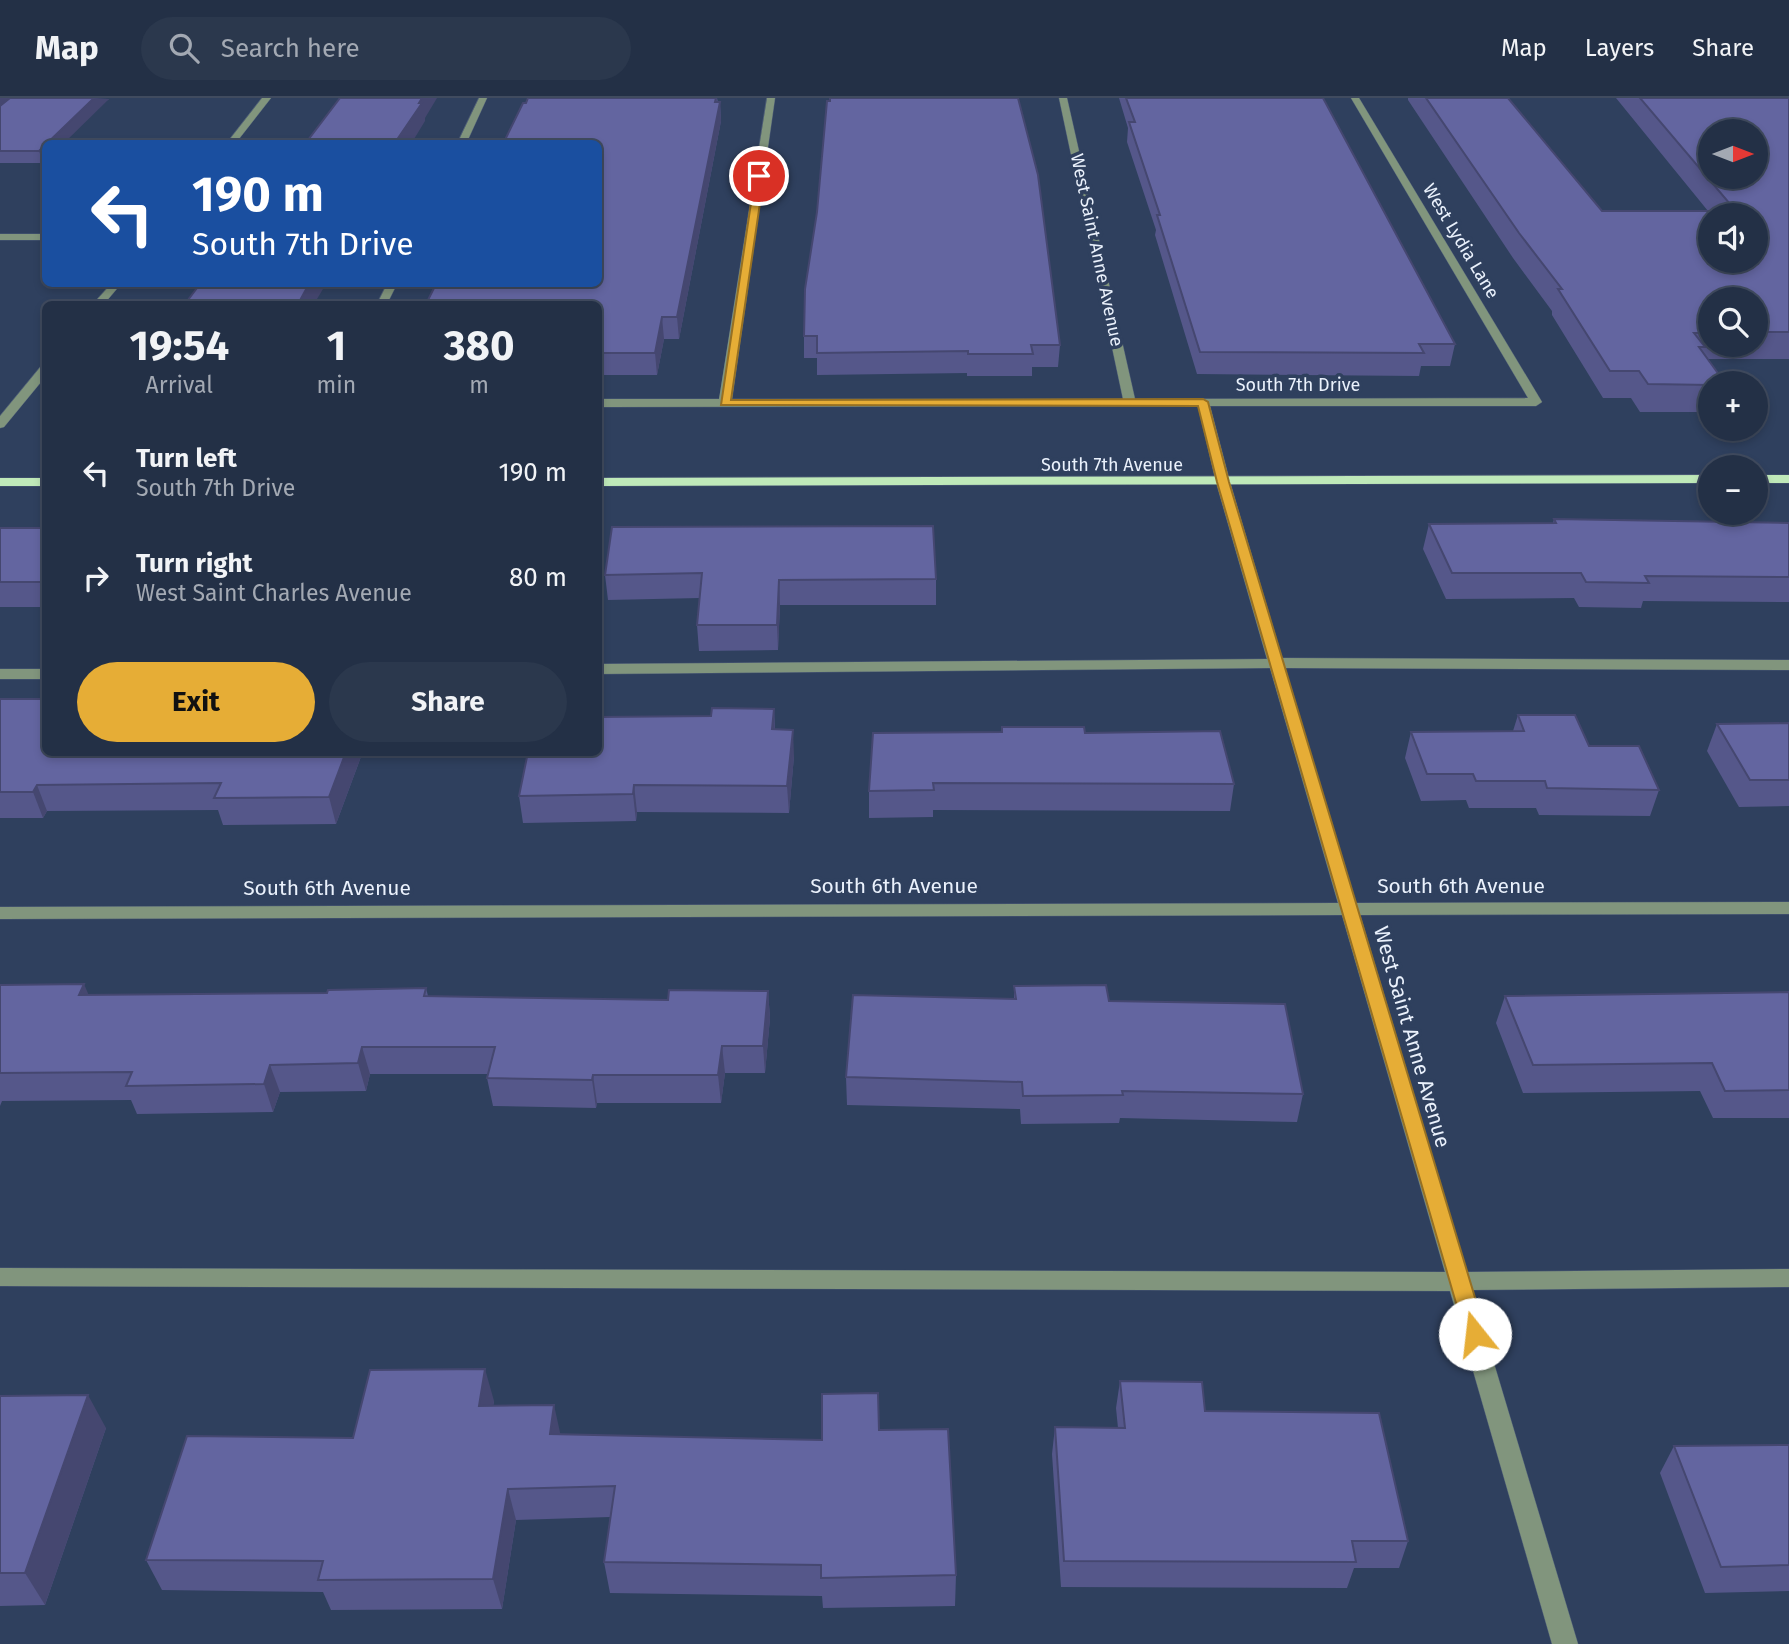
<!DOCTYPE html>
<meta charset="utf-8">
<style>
:root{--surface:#233046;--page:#2b384d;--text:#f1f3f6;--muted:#a3a9b3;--line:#404b5f;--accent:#e6ad36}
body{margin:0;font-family:"Fira Sans",sans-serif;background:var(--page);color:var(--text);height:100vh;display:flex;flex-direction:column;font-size:26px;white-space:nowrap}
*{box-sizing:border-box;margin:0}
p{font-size:23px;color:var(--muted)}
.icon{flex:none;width:38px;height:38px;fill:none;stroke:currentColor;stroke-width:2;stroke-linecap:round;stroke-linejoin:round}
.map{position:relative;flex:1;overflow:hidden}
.side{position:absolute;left:42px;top:203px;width:560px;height:455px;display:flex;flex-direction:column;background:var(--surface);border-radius:10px;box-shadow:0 4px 10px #0003,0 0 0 2px var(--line)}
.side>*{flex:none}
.hud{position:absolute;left:42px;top:42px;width:560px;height:147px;border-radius:10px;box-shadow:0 4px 10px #0003,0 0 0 2px var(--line);background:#1a4fa0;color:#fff;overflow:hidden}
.needle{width:46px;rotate:90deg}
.buttons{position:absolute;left:1698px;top:21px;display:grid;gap:14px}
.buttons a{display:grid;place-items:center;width:70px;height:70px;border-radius:50%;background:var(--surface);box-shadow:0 4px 10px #0003,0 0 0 2px var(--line);font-size:35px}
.pin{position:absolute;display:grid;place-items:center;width:60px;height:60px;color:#fff;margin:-30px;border:4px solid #fff;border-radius:50%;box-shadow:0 2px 7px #0007}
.me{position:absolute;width:77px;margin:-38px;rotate:344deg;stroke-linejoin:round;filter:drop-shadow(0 0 5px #0008)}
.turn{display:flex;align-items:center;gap:24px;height:147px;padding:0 35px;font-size:32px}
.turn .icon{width:91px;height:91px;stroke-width:2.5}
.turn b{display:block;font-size:49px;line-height:60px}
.eta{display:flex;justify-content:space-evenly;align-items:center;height:119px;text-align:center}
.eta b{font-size:42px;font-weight:700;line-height:49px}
.button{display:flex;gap:14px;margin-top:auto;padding:14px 35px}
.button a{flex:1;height:80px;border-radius:42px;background:var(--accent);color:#111;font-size:28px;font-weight:700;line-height:80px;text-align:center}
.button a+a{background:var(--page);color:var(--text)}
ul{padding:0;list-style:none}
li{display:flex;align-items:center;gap:21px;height:105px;padding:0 35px}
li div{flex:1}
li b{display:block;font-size:26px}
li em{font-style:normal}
header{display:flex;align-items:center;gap:42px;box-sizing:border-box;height:98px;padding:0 35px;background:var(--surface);border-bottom:2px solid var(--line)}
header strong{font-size:33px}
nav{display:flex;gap:38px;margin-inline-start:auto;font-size:24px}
.search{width:490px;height:63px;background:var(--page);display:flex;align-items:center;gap:18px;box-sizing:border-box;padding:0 24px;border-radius:38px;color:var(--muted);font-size:26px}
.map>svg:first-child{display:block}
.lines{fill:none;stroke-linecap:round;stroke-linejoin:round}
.minor-casing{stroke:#4d5c77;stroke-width:1}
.major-casing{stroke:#4d5c77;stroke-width:1}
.minor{fill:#81957d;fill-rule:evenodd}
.major{fill:#bfe9b9;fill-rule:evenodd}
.wall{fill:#55578a;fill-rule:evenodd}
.shaded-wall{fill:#454770}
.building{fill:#6365a0;stroke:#454770;stroke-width:2;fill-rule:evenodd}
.route{fill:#e6ad36;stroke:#967023;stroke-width:2}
.labels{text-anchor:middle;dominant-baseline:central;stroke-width:7;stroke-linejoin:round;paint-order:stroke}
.far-street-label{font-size:18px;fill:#eaf1fc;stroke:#2f405e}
.street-label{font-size:21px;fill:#eaf1fc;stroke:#2f405e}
</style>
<header>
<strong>Map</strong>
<div class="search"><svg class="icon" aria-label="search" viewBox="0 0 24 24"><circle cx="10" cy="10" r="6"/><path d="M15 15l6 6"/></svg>Search here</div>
<nav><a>Map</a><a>Layers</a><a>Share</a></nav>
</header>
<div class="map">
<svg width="1789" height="1546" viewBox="0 0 1789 1546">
<rect width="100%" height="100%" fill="#2f405e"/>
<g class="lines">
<!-- minor casing -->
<g class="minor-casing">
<g id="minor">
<path d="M 262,0 L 271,0 L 235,46 L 226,46 Z"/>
<path d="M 479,0 L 487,0 L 466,46 L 457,46 Z"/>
<path d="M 767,0 L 775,0 L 732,301 L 1123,301 L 1059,0 L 1067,0 L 1135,301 L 1528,300 L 1351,0 L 1359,0 L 1542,304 L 1536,308 L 1210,308 L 1230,384 L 1282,560 L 1789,562 L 1789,572 L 1285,570 L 1356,805 L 1789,804 L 1789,816 L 1360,817 L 1467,1174 L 1789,1171 L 1789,1189 L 1472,1192 L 1578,1546 L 1552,1546 L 1450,1193 L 0,1188 L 0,1170 L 1445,1174 L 1342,817 L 0,821 L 0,809 L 1338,805 L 1270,570 L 598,576 L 598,566 L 1267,561 L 1216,384 L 1198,308 L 598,309 L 598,301 L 719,301 Z"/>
<rect x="0" y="136" width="46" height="6"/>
<path d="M 111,186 L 121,186 L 104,206 L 93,206 Z"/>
<path d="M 387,186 L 397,186 L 387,206 L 377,206 Z"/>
<path d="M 42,267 L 46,267 L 46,278 L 4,329 L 0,330 L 0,318 Z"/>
<rect x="0" y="571" width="46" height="10"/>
</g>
</g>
<!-- major casing -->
<g class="major-casing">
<g id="major">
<path d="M 1710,377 L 1710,385 L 598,388 L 598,380 Z"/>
<rect x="1755" y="377" width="34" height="8"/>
<rect x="0" y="380" width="46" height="8"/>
</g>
</g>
<!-- minor -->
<use href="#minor" class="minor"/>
<!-- major -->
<use href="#major" class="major"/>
</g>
<!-- wall -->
<g class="wall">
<path d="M 0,0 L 109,1 L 46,46 L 46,62 L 43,65 L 0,65 Z"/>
<path d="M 528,0 L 717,0 L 718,4 L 720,4 L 721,23 L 679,241 L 664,241 L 657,277 L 598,277 L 598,206 L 526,5 Z"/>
<path d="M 1119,0 L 1323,0 L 1455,246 L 1450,268 L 1421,268 L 1419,278 L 1197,276 L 1155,137 L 1156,132 L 1127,44 L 1128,30 Z"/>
<path d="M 1408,0 L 1508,0 L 1602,113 L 1708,113 L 1616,0 L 1789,0 L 1789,261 L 1708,261 L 1710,285 L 1710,314 L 1640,314 L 1631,300 L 1603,300 L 1552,217 L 1552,213 L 1513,160 L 1408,2 ZM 1710,201 L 1755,201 L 1755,247 L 1710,247 Z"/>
<path d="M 817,114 L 1060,247 L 1058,269 L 1032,269 L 1032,278 L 967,278 L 967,275 L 817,277 L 817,260 L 804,260 L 804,238 Z"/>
<path d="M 1554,421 L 1789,425 L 1789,504 L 1643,503 L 1641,510 L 1579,509 L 1574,500 L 1446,501 L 1423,451 L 1429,426 L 1553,425 Z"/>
<path d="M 612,429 L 936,481 L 936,507 L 780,507 L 778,552 L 699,553 L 697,527 L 700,500 L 608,502 L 605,477 Z"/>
<rect x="0" y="430" width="46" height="79"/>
<path d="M 0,601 L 46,654 L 361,654 L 362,656 L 336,726 L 223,727 L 218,712 L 47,713 L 43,720 L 0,720 Z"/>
<path d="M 774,611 L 775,631 L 794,658 L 789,715 L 637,714 L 636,723 L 523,725 L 519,698 L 711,618 Z"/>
<path d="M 1518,617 L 1589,648 L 1659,692 L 1650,718 L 1539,717 L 1536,710 L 1469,710 L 1466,702 L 1421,703 L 1405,660 L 1411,634 L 1513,633 Z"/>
<path d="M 1789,625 L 1789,708 L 1739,709 L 1707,653 L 1717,626 Z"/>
<path d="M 1085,635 L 1234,686 L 1230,713 L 933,712 L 933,719 L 869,720 L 869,693 Z"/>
<path d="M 0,887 L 89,897 L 327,895 L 426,890 L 428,898 L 668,902 L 768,893 L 770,920 L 765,975 L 725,975 L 721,1005 L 597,1005 L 596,1010 L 493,1008 L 487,980 L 488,976 L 370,976 L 366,993 L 280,994 L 273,1014 L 137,1016 L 131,1002 L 2,1003 L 0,1008 Z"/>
<path d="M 1014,888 L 1109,903 L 1303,996 L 1297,1024 L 1120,1020 L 1119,1025 L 1021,1026 L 1020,1011 L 847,1007 L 846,979 L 1014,901 Z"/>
<path d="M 1789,894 L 1789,1020 L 1713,1020 L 1700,993 L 1523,995 L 1496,925 L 1505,898 Z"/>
<path d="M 1120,1283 L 1205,1313 L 1408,1443 L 1399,1470 L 1354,1470 L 1347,1490 L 1061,1489 L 1052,1356 L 1055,1329 L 1118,1330 L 1116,1310 Z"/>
<path d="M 0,1298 L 106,1330 L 45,1507 L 0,1508 Z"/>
<path d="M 494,1303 L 493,1308 L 560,1336 L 822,1342 L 879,1332 L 956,1477 L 955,1508 L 823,1510 L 822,1498 L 610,1495 L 604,1464 L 610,1419 L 516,1422 L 502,1511 L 331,1512 L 323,1494 L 162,1492 L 146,1462 L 353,1340 Z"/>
<path d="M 1789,1347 L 1789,1493 L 1705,1495 L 1660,1375 L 1674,1348 Z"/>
</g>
<!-- shaded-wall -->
<g class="shaded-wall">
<path d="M 0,0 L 11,0 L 0,10 Z"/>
<path d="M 94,0 L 109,1 L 63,46 L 46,46 Z"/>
<path d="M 422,0 L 437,0 L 425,20 L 425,23 L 411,46 L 394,46 Z"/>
<path d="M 716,0 L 718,14 L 720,4 L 721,23 L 679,241 L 677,219 Z"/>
<path d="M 46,46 L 46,62 L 43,65 L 39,53 Z"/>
<path d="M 309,186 L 326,186 L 314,206 L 298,206 Z"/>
<path d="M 662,219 L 664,241 L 657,277 L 655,255 Z"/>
<path d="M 779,482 L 780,507 L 778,552 L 777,527 Z"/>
<path d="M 774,611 L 775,637 L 772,631 Z"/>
<path d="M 793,632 L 794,658 L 789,715 L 787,688 Z"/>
<path d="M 346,654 L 361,654 L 362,656 L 336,726 L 329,699 Z"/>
<path d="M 37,687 L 47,713 L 43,720 L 33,694 Z"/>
<path d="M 634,687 L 637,714 L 636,723 L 633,696 Z"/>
<path d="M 84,886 L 96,914 L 79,897 Z"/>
<path d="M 768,893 L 770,920 L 765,975 L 763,948 Z"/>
<path d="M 722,948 L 725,975 L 721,1005 L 718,977 Z"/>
<path d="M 362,949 L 370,976 L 366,993 L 358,965 Z"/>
<path d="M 270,967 L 280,994 L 273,1014 L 264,986 Z"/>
<path d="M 593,977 L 597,1005 L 596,1010 L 592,982 Z"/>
<path d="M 485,1271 L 494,1303 L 488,1340 L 479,1308 Z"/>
<path d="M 88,1297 L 106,1330 L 45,1507 L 25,1475 Z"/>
<path d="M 554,1307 L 561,1339 L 550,1336 Z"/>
<path d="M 508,1391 L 516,1422 L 502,1511 L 493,1481 Z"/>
</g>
<!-- building -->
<g class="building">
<path d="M 10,0 L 94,0 L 39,53 L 0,53 L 0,8 Z"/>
<path d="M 340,0 L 422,0 L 419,5 L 422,5 L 394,46 L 305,46 Z"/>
<path d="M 528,0 L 716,0 L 715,4 L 720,4 L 677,219 L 662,219 L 655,255 L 598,255 L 598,206 L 426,206 L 436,186 L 598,186 L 598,46 L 503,46 L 523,5 L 526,5 Z"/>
<path d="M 830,0 L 1018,0 L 1038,77 L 1060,247 L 1031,247 L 1033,256 L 968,256 L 968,253 L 817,255 L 817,238 L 804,238 L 805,191 L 817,114 L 827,3 L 830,3 Z"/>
<path d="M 1126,0 L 1323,0 L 1455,246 L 1419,246 L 1424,255 L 1200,254 L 1157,117 L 1160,117 L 1129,24 L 1135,24 Z"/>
<path d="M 1426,0 L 1508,0 L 1602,113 L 1736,113 L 1640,0 L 1789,0 L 1789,234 L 1755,234 L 1755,201 L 1710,201 L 1710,235 L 1694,235 L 1705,249 L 1699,249 L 1725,285 L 1710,285 L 1710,287 L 1648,286 L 1639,273 L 1610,273 L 1558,191 L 1562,191 L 1519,135 ZM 1710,33 L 1755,33 L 1755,79 L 1710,79 ZM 1710,117 L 1755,117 L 1755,163 L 1710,163 Z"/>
<path d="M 200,186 L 309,186 L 298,206 L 185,206 Z"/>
<path d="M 1554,421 L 1789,425 L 1789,479 L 1645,478 L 1649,485 L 1586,484 L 1581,475 L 1452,475 L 1429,426 L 1556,425 Z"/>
<path d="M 933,428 L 936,481 L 779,482 L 777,527 L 697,527 L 702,475 L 605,477 L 612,429 Z"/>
<rect x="0" y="430" width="46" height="54"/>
<path d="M 0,601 L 46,601 L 46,654 L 346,654 L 329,699 L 214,700 L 221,685 L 37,687 L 33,694 L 0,694 Z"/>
<path d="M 712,610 L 774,611 L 772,631 L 793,632 L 787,688 L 634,687 L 633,696 L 519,698 L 528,654 L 598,654 L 598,619 L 711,618 Z"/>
<path d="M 1518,617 L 1575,617 L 1589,648 L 1639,648 L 1659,692 L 1547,690 L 1545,683 L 1476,683 L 1473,676 L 1427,676 L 1411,634 L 1524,633 Z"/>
<path d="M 1789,625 L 1789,682 L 1750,682 L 1717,626 Z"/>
<path d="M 1002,629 L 1084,629 L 1085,635 L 1220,633 L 1234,686 L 933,685 L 934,692 L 869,693 L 873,635 L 1002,634 Z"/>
<path d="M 84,886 L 79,897 L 327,895 L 328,892 L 426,890 L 424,898 L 668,902 L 669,892 L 768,893 L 763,948 L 722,948 L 718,977 L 593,977 L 592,982 L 487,980 L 495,949 L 362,949 L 358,965 L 270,967 L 264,986 L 126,988 L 132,974 L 0,975 L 0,887 Z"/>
<path d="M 1106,887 L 1109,903 L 1285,906 L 1303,996 L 1122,993 L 1123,997 L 1023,998 L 1022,984 L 846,979 L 853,897 L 1016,901 L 1014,888 Z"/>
<path d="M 1789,894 L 1789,992 L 1725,993 L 1712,965 L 1533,967 L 1505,898 Z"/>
<path d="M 485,1271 L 479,1308 L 554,1307 L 550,1336 L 822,1342 L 822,1296 L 878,1295 L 879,1332 L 948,1331 L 956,1477 L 821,1480 L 821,1467 L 604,1464 L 615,1388 L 508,1391 L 493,1481 L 318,1482 L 323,1463 L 146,1462 L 187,1338 L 353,1340 L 370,1272 Z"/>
<path d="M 1120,1283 L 1202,1284 L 1205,1313 L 1379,1315 L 1408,1443 L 1352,1443 L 1356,1464 L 1064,1463 L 1055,1329 L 1125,1330 Z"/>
<path d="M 88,1297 L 25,1475 L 0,1475 L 0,1298 Z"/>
<path d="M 1789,1347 L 1789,1467 L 1721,1469 L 1674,1348 Z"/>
</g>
<!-- route -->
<path class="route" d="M 759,76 L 764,78 L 731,302 L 1203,301 L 1208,304 L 1229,384 L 1486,1236 L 1483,1242 L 1475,1245 L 1468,1242 L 1465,1236 L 1217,384 L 1198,308 L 721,307 L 755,78 Z"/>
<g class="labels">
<!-- far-street labels -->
<g class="far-street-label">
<text transform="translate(1461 143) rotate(59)">West Lydia Lane</text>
<text transform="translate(1097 152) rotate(78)">West Saint Anne Avenue</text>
<text x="1298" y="287">South 7th Drive</text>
<text x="1112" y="367">South 7th Avenue</text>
</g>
<!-- street labels -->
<g class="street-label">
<text x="894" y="788">South 6th Avenue</text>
<text x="1461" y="788">South 6th Avenue</text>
<text x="327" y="790">South 6th Avenue</text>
<text transform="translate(1412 939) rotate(74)">West Saint Anne Avenue</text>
</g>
</g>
</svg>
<div class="buttons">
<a><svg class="needle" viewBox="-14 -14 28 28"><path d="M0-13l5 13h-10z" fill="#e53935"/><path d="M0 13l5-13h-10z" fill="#a3a9b3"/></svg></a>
<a><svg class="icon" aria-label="sound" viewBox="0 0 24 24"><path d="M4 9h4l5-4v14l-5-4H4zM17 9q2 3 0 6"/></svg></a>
<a><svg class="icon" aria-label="search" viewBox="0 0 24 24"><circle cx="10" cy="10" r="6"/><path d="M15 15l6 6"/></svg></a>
<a>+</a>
<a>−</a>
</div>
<div class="pin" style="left:759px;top:78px;background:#d93025"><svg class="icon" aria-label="arrive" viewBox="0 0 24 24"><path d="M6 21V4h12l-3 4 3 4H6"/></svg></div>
<svg class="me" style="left:1475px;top:1236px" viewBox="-20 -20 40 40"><circle r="19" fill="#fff"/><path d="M0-13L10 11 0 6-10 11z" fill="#e6ad36"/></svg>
<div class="hud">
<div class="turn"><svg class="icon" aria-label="left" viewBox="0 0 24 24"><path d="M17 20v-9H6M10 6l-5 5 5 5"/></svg><div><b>190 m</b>South 7th Drive</div></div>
</div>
<section class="side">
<div class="eta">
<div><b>19:54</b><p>Arrival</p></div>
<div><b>1</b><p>min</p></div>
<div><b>380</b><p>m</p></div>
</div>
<ul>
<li><svg class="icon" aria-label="left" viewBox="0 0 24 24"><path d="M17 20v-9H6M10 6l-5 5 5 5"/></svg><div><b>Turn left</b><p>South 7th Drive</p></div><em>190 m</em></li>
<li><svg class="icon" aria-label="right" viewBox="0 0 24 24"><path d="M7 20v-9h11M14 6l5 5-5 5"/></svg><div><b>Turn right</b><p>West Saint Charles Avenue</p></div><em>80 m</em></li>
</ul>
<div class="button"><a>Exit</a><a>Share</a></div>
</section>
</div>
